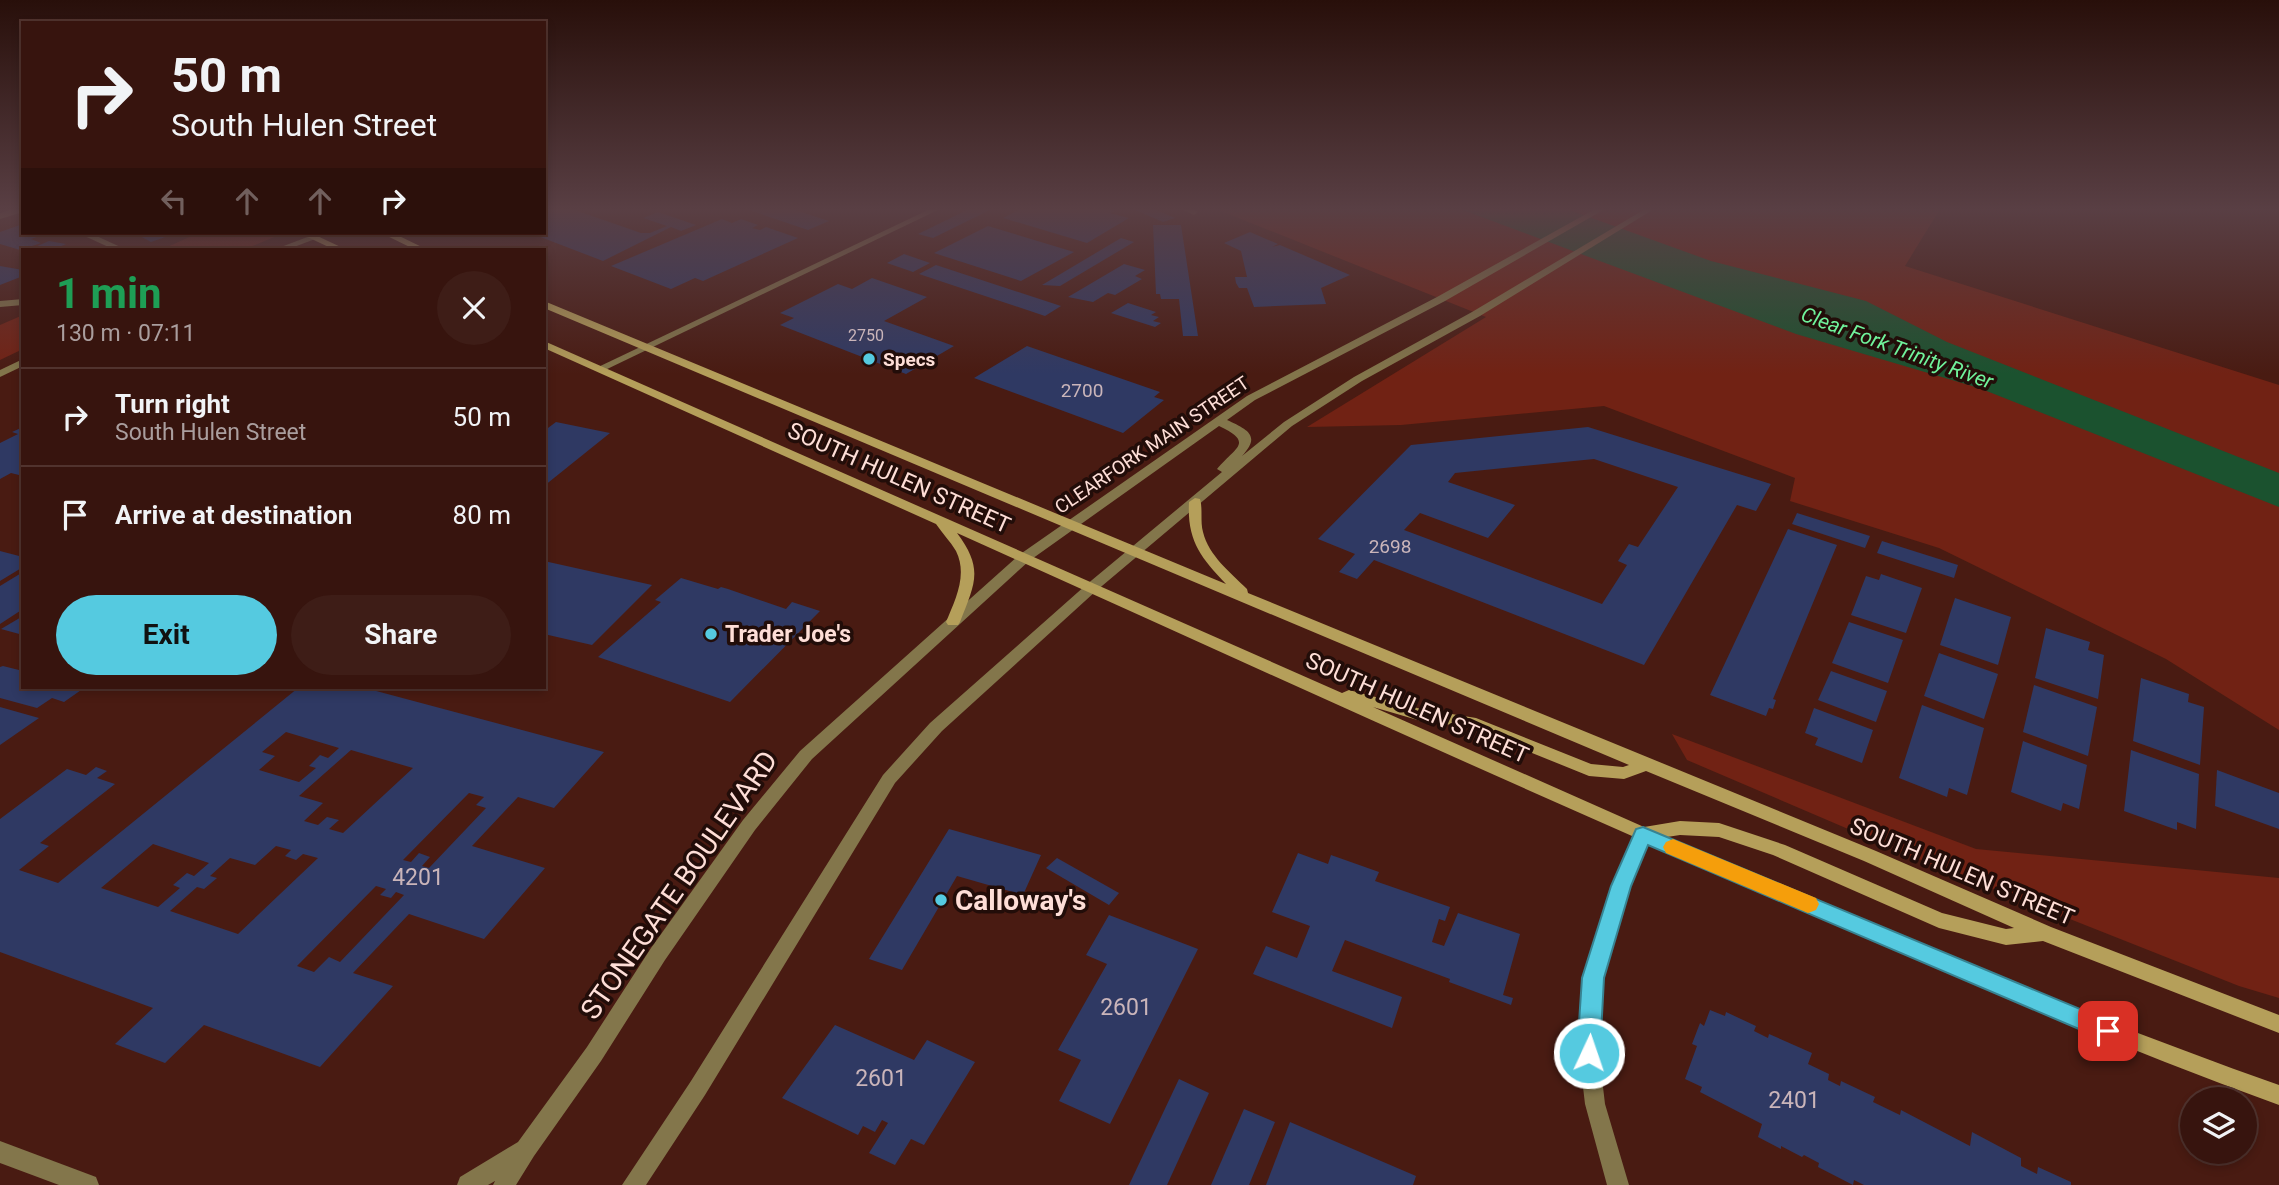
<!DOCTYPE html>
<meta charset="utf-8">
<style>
:root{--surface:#37140e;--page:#3e1d17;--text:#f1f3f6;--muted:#aa9e9e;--line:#51332e;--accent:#55cae0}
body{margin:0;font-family:Roboto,sans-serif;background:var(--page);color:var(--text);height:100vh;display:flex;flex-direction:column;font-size:26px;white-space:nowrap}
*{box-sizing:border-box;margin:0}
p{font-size:23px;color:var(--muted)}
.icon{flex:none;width:38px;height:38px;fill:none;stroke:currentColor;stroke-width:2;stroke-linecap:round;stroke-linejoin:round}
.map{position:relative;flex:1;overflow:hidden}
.details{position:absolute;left:21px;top:248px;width:525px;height:441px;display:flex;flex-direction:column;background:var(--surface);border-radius:0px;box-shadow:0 4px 10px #0003,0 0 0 2px var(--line)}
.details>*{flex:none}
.guide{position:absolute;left:21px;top:21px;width:525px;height:214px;border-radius:0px;box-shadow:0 4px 10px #0003,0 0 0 2px var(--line);background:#37140e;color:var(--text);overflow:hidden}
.controls{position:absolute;left:2180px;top:1087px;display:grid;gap:14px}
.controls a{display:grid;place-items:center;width:77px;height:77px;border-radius:50%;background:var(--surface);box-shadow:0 4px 10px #0003,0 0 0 2px var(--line);font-size:35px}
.pin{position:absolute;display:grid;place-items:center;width:60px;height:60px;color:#fff;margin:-30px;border-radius:14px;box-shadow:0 4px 10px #0006}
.me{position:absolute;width:77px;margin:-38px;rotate:3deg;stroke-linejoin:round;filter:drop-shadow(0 0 5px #0008)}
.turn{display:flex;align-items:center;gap:24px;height:147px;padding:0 35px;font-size:32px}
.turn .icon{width:91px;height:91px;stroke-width:2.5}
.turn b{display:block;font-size:49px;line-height:60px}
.lanes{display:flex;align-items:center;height:66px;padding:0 35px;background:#0003;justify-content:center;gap:35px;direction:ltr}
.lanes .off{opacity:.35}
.round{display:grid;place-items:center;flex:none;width:74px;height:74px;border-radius:37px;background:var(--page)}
.head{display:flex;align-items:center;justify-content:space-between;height:119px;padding:0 35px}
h1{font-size:42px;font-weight:700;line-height:52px;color:#1e9e55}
.action{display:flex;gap:14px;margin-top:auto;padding:14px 35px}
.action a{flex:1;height:80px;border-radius:42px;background:var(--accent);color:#111;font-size:28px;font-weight:700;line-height:80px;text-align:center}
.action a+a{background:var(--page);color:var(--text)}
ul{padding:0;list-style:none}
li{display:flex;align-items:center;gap:21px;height:98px;padding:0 35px;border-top:2px solid var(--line)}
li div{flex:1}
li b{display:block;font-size:26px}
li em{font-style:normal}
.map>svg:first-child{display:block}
.green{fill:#712214}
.water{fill:#1b522f}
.building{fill:#2f3963;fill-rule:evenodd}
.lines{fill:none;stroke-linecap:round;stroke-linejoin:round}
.minor{fill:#83764b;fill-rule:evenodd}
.tertiary{fill:#83764b;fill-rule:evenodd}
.secondary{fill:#b59f5a;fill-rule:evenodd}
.route{fill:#55cae0;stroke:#378392;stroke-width:2}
.slow{fill:#f59e0b}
.poi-dot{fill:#55cae0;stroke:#220d09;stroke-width:2.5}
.labels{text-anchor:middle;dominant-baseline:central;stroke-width:7;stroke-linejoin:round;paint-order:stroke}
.far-number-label{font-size:16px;fill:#cab5ba}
.far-poi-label{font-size:19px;font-weight:bold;fill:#feded7;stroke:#220d09;text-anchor:start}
.number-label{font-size:19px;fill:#cab5ba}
.far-street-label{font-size:19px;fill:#feded7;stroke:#220d09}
.far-water-label{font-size:21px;font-style:italic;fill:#70f29b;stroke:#220d09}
.street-label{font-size:23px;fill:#feded7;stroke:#220d09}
.poi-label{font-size:23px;font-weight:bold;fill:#feded7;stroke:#220d09;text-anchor:start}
.near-number-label{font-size:23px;fill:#cab5ba}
.near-street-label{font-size:28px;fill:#feded7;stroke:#220d09}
.near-poi-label{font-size:28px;font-weight:bold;fill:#feded7;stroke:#220d09;text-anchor:start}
</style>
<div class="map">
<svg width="2279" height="1185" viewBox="0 0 2279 1185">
<rect width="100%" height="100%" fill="#491b12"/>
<!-- green -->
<g class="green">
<path d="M 1216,209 L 1940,209 L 1905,266 L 2279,385 L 2279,730 L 2166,659 L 1939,548 L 1790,501 L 1795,478 L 1604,406 L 1401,425 L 1307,427 L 1486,317 Z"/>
<path d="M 198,233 L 274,233 L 279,235 L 243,250 L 161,250 Z"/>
<path d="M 23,315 L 23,349 L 0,360 L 0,325 Z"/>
<path d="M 1672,734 L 1976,849 L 2279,878 L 2279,998 L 2239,986 L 1923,861 L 1687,760 Z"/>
</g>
<!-- water -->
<path class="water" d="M 1460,209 L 1567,209 L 1711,261 L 1866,301 L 1947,342 L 2279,473 L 2279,507 L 1979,388 L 1796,334 Z"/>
<!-- building -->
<g class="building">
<path d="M 544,209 L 572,209 L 641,233 L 650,233 L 667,226 L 643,218 L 658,212 L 696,225 L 681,231 L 671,227 L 603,261 L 530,233 L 544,233 Z"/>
<path d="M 746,209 L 792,209 L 829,221 L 808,230 Z"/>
<path d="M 969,209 L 992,209 L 933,238 L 918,234 Z"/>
<path d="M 1020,209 L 1106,209 L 1114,211 L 1110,213 L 1129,218 L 1087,243 L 1003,218 Z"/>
<path d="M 1133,209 L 1154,209 L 1175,218 L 1163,222 Z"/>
<path d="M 722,219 L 732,223 L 741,219 L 758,225 L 752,228 L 760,230 L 766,227 L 798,238 L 703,281 L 695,278 L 671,289 L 611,266 Z"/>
<path d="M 20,225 L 23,226 L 23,233 L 48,233 L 31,239 L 41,243 L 20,250 L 0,244 L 0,232 Z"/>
<path d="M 1153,225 L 1181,225 L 1198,336 L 1183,336 L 1179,299 L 1161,299 L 1160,294 L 1156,294 Z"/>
<path d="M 988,226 L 1074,252 L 1021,281 L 934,253 Z"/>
<path d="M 1250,232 L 1278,244 L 1272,247 L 1280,245 L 1350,275 L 1321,288 L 1326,304 L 1254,307 L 1247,288 L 1239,288 L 1236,283 L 1235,277 L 1247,277 L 1241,251 L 1224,243 Z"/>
<path d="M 147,233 L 177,233 L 151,242 L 138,235 Z"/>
<path d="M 1121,238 L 1134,242 L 1060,286 L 1042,285 Z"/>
<path d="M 49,241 L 66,244 L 52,250 L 28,250 Z"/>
<path d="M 904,254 L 930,263 L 913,272 L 887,263 Z"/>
<path d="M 1124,264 L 1145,270 L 1135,276 L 1142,279 L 1115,295 L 1108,293 L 1093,302 L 1068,297 Z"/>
<path d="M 936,265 L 1061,306 L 1045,316 L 919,274 Z"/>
<path d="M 0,266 L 23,270 L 23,276 L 0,285 Z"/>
<path d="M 872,278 L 927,297 L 884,321 L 954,346 L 906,374 L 780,325 L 794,318 L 780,313 L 838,284 L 852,289 Z"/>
<path d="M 1128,303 L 1156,312 L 1151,315 L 1159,317 L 1153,321 L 1161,323 L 1155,327 L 1111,313 Z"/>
<path d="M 1027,346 L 1160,392 L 1154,397 L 1164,400 L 1123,433 L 974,378 Z"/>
<path d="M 556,422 L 610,433 L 544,486 L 544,431 Z"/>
<path d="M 23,427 L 23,476 L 11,473 L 0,479 L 0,443 L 18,434 L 12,432 Z"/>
<path d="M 1588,427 L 1771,484 L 1756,511 L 1737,505 L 1644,665 L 1374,560 L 1357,579 L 1339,572 L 1355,554 L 1318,539 L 1411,445 ZM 1594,459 L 1678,487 L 1638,547 L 1629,544 L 1618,561 L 1627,565 L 1602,604 L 1404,530 L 1420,513 L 1488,538 L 1515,505 L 1448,482 L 1455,473 Z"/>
<path d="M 1797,513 L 1870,536 L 1865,548 L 1792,524 Z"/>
<path d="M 1788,529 L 1837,545 L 1773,699 L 1776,700 L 1773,709 L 1769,708 L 1766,716 L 1710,695 Z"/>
<path d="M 1882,541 L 1958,565 L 1954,578 L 1877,553 Z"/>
<path d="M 0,551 L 23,557 L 23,567 L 0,581 Z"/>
<path d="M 544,561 L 652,585 L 592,645 L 544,634 Z"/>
<path d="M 23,572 L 23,609 L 0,624 L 0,586 Z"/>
<path d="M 1881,574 L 1922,588 L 1906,633 L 1851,615 L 1866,576 L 1879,580 Z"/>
<path d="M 681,578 L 718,589 L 721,587 L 728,589 L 786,609 L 792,602 L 820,611 L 730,702 L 598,657 L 661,602 L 655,600 Z"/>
<path d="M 1955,598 L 2011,617 L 1998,665 L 1940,645 Z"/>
<path d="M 23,616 L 23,635 L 1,629 Z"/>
<path d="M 1849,622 L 1903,640 L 1888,683 L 1832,663 Z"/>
<path d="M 2046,628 L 2090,642 L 2088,650 L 2104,655 L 2098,699 L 2035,678 Z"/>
<path d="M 1939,653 L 1998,674 L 1984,719 L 1924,696 Z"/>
<path d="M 3,666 L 23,671 L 23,688 L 84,688 L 64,702 L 52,698 L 37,708 L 0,698 L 0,667 Z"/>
<path d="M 1831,671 L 1887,691 L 1876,722 L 1818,700 Z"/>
<path d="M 2141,678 L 2189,694 L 2188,702 L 2204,707 L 2200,765 L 2133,741 Z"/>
<path d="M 2034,685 L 2097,707 L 2088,756 L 2023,732 Z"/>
<path d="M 298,688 L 365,688 L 604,752 L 554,808 L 518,797 L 472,846 L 545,868 L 484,939 L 409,914 L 353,973 L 393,986 L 320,1067 L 204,1025 L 165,1063 L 115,1044 L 153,1008 L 0,952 L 0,819 L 67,769 L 86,775 L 96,767 L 107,771 L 97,778 L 115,784 L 40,843 L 49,846 L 19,870 L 58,883 ZM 286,732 L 339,748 L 328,758 L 320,755 L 309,766 L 316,768 L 299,782 L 259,770 L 275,756 L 262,752 ZM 351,750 L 413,768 L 343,833 L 329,829 L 339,820 L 327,817 L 318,825 L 304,821 L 323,803 L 299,796 ZM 469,793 L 484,797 L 476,805 L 486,808 L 429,868 L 422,866 L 430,857 L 419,853 L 411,862 L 403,860 ZM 153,844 L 209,863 L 194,876 L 187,873 L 173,885 L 180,888 L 158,907 L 101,888 ZM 276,846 L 291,850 L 285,856 L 296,860 L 303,854 L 318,858 L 238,934 L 170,911 L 197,887 L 204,889 L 217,878 L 210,876 L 230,858 L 255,865 ZM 376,886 L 386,889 L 380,895 L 391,898 L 396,892 L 404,895 L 340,962 L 329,957 L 314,972 L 297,966 Z"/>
<path d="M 1922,705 L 1984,728 L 1967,795 L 1949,788 L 1947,797 L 1899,778 Z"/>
<path d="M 0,707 L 39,718 L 0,745 Z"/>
<path d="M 1814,708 L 1873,730 L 1862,763 L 1815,745 L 1818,738 L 1805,733 Z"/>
<path d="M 2023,741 L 2087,765 L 2079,809 L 2063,803 L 2061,811 L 2011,792 Z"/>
<path d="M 2131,750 L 2199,774 L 2196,829 L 2177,822 L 2177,830 L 2124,811 Z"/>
<path d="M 2217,770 L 2279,793 L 2279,829 L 2215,806 Z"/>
<path d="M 949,829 L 1041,855 L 1023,895 L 957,876 L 902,970 L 869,959 Z"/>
<path d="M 1298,853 L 1328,864 L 1331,855 L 1379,872 L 1375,881 L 1450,907 L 1445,921 L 1439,919 L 1432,942 L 1444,946 L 1458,913 L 1520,934 L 1503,995 L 1513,998 L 1511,1005 L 1449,982 L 1450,979 L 1345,940 L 1332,971 L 1402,997 L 1392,1028 L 1253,974 L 1266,946 L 1297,958 L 1310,926 L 1272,912 Z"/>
<path d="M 1057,858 L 1119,893 L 1109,905 L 1046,868 Z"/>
<path d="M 1109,915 L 1198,949 L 1110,1124 L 1059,1101 L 1081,1060 L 1058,1050 L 1107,964 L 1086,955 Z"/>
<path d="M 1710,1010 L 1725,1016 L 1726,1012 L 1756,1026 L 1754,1031 L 1768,1038 L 1769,1034 L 1812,1053 L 1808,1064 L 1829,1074 L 1828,1080 L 1840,1086 L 1841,1081 L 1875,1097 L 1873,1102 L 1900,1115 L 1901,1110 L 1970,1146 L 1972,1132 L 2021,1158 L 2021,1166 L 2037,1174 L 2038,1167 L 2071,1182 L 2071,1185 L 1864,1185 L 1854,1180 L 1853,1185 L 1818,1167 L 1819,1163 L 1804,1155 L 1802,1157 L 1781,1146 L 1781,1149 L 1758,1137 L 1762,1124 L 1700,1092 L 1702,1087 L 1685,1079 L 1697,1046 L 1692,1044 L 1700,1023 L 1704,1026 Z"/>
<path d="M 835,1025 L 914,1060 L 927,1040 L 975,1062 L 924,1145 L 911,1139 L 895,1165 L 869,1153 L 888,1123 L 882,1120 L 875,1132 L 863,1126 L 858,1135 L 782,1098 Z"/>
<path d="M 1179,1079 L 1209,1093 L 1167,1185 L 1129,1185 Z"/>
<path d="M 1244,1109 L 1275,1122 L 1249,1185 L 1211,1185 Z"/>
<path d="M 1290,1122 L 1416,1176 L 1413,1185 L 1266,1185 Z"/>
</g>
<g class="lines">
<!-- minor -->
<g class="minor">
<path d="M 14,209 L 23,209 L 23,212 L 0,219 L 0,213 Z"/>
<path d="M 930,209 L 940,209 L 603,371 L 599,372 L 594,369 Z"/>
<path d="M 1181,209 L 1192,209 L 1198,212 L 1194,215 Z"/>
<path d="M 78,233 L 90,233 L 127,250 L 115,250 Z"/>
<path d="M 23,299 L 23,305 L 0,307 L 0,301 Z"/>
<path d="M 1643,827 L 1649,829 L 1652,834 L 1630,886 L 1603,978 L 1599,1053 L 1605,1104 L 1629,1185 L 1607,1185 L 1585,1104 L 1579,1053 L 1583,978 L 1612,886 L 1634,834 L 1637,829 Z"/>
</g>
<!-- tertiary -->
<g class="tertiary">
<path d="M 1595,209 L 1605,209 L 1445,301 L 1255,400 L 1227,420 C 1246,429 1262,435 1242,456 L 1284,422 L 1354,377 L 1472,312 L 1645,209 L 1654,209 L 1480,316 L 1362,381 L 1292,426 L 1096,591 L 942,731 L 895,783 L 705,1095 L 646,1185 L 622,1185 L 691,1081 L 883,775 L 930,723 L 1086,585 L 1222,472 L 1217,469 C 1235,447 1255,443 1219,426 L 1029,561 L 812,759 L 755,830 L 665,960 L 601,1061 L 534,1156 L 516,1185 L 493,1185 L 495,1181 L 488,1185 L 457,1185 L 460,1177 L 518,1142 L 587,1047 L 651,948 L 743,820 L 800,751 L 1019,555 L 1247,396 L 1437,297 Z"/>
<path d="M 318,233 L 331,233 L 286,250 L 273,250 Z"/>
<path d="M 23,359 L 23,366 L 0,377 L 0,370 Z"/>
<path d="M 0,1141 L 96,1177 L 99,1185 L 59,1185 L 0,1163 Z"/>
</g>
<!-- secondary -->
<g class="secondary">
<path d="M 299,233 L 311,233 L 347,250 L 335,250 Z"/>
<path d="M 381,233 L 393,233 L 428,250 L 416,250 Z"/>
<path d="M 544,301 L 1226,584 C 1200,557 1187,540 1189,502 L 1195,498 L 1200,499 C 1203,509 1200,521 1203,532 C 1209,556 1230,572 1247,589 L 1248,593 L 1876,851 L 2051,927 L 2279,1015 L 2279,1033 L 2043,941 L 2006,945 L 1939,928 L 1773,855 L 1719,837 L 1680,835 L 1667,837 C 1870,923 2071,1012 2279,1085 L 2279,1105 C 2111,1044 1947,973 1783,902 C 1506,782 1232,657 957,533 C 984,569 975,583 960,622 L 958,625 L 948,625 L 946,622 C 955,600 968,575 956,551 C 950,541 942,533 936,524 L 544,348 L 544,341 L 1342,693 L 1349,690 L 1421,709 L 1476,718 L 1591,764 L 1623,767 L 1629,765 L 544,308 ZM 1373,707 L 1421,721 L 1468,727 L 1589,776 L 1624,779 L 1646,771 L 1864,861 L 2014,928 L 2006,929 L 1942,913 L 1785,845 L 1719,823 L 1680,821 L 1644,827 Z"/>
</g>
</g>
<!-- sky -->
<linearGradient id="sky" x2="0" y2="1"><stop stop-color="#280f0a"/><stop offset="0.56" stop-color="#593f44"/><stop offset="1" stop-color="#593f44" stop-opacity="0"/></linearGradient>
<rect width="2279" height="374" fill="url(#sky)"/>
<!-- route -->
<path class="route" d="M 1643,827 L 2116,1024 L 2119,1031 L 2116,1038 L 2108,1041 L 2100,1038 L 1648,845 L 1631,886 L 1604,978 L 1600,1053 L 1597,1060 L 1589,1063 L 1580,1060 L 1577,1053 L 1582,978 L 1611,886 L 1636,829 Z"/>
<!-- slow -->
<path class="slow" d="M 1673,839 L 1816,898 L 1819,904 L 1816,910 L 1808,913 L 1666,853 L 1663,847 L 1666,842 Z"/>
<!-- markers -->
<g class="poi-dot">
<circle cx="869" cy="359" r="7"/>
<circle cx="711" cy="634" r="7"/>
<circle cx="941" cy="900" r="7"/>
</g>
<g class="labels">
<!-- far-number labels -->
<g class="far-number-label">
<text x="866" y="335">2750</text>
</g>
<!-- far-poi labels -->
<g class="far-poi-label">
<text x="883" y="359">Specs</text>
</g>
<!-- number labels -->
<g class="number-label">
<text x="1082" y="390">2700</text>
<text x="1390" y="546">2698</text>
</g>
<!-- far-street labels -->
<g class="far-street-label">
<text transform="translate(1152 445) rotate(-34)">CLEARFORK MAIN STREET</text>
</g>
<!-- far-water labels -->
<g class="far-water-label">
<text transform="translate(1897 348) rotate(20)">Clear Fork Trinity River</text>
</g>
<!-- street labels -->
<g class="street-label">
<text transform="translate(899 478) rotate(24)">SOUTH HULEN STREET</text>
<text transform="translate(1417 708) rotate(24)">SOUTH HULEN STREET</text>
<text transform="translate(1962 872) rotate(23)">SOUTH HULEN STREET</text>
</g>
<!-- poi labels -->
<g class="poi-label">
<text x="725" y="634">Trader Joe's</text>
</g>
<!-- near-number labels -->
<g class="near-number-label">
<text x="418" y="877">4201</text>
<text x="1126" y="1007">2601</text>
<text x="881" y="1078">2601</text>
<text x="1794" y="1100">2401</text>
</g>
<!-- near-street labels -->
<g class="near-street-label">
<text transform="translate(679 885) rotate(-55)">STONEGATE BOULEVARD</text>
</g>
<!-- near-poi labels -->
<g class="near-poi-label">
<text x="955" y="900">Calloway's</text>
</g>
</g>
</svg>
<div class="controls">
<a><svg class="icon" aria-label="layers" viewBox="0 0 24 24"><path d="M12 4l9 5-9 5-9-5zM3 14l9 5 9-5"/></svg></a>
</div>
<div class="pin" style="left:2108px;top:1031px;background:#d93025"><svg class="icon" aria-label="arrive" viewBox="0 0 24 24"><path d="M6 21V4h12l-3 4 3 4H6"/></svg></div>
<svg class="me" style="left:1589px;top:1053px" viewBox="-20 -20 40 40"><circle r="17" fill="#55cae0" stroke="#fff" stroke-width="3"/><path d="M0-11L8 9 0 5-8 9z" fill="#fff"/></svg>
<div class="guide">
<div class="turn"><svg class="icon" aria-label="right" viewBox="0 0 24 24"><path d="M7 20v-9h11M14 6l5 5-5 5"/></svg><div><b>50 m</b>South Hulen Street</div></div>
<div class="lanes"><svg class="icon off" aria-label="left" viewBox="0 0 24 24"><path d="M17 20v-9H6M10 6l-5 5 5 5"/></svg><svg class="icon off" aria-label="ahead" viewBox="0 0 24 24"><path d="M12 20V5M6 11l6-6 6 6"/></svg><svg class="icon off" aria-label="ahead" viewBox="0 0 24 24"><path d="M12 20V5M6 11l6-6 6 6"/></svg><svg class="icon" aria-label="right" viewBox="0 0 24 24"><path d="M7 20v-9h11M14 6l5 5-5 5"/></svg></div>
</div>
<section class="details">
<div class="head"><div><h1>1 min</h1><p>130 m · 07:11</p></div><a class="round"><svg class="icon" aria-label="close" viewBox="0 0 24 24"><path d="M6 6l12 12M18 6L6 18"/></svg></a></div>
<ul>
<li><svg class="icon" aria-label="right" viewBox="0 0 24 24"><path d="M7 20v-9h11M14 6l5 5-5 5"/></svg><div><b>Turn right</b><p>South Hulen Street</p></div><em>50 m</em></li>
<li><svg class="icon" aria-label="arrive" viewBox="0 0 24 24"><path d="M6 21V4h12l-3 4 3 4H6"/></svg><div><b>Arrive at destination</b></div><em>80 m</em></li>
</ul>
<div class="action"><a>Exit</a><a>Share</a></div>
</section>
</div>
